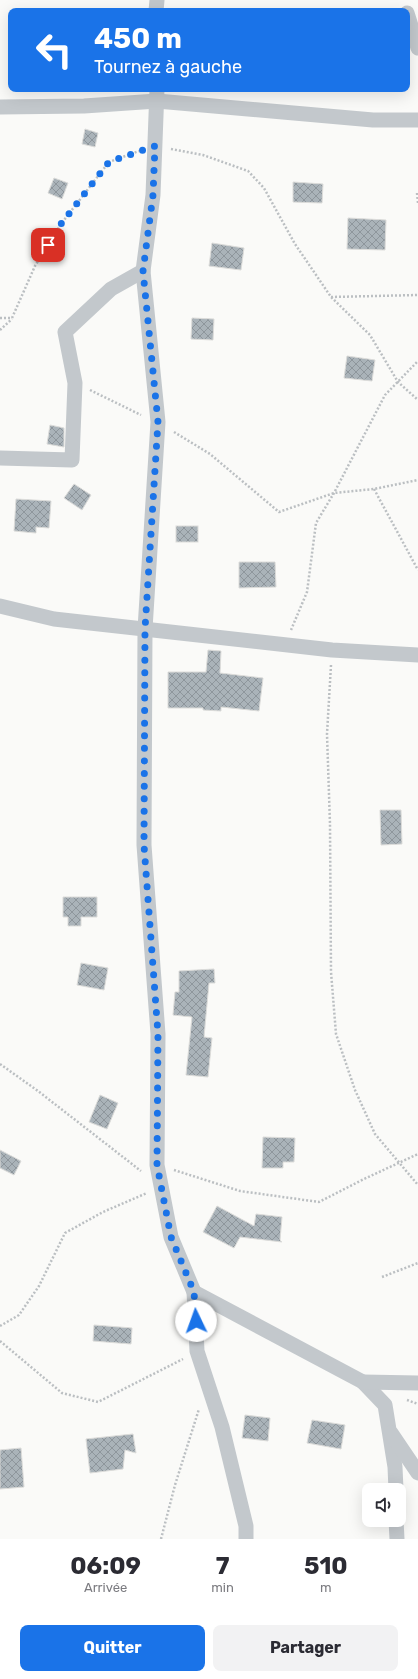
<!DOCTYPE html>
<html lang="fr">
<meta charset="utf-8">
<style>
:root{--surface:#fff;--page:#f2f2f3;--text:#2b2b33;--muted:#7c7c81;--accent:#1a73e8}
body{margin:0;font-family:Rubik,sans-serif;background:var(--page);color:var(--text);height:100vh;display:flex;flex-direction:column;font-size:15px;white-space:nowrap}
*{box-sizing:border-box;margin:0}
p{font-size:13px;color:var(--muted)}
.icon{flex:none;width:22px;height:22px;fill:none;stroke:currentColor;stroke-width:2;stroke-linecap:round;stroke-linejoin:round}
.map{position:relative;height:1539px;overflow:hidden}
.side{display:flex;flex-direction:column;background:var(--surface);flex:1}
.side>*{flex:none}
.banner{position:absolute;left:8px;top:8px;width:402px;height:84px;border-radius:8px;box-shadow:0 4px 16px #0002;background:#1a73e8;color:#fff;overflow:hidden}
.fabs{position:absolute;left:362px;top:1483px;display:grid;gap:8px}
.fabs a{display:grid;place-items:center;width:44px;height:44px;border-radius:8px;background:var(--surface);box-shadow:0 4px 16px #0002;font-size:20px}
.pin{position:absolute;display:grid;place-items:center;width:34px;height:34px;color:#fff;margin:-17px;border-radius:8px;box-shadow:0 2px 6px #0006}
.me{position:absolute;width:44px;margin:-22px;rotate:357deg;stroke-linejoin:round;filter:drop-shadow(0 0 3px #0008)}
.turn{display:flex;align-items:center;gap:14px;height:84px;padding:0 20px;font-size:18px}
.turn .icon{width:52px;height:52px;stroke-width:2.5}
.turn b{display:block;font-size:28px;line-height:34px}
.eta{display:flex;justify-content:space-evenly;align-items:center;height:68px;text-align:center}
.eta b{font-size:24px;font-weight:700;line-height:28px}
.cta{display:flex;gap:8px;margin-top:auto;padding:8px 20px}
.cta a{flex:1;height:46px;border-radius:8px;background:var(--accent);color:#fff;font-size:16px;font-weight:700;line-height:46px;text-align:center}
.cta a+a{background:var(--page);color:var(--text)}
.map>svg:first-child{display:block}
.building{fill:url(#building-cross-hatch);stroke:#dcdcda}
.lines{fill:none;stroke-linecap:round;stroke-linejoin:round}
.path{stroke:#bbbfc2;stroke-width:2.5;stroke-dasharray:2 2;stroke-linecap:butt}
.minor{stroke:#c3c8cc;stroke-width:15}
.route{stroke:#1a73e8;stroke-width:7;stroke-dasharray:0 12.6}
</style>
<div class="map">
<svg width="418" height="1539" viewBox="0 0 418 1539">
<defs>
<pattern id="building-cross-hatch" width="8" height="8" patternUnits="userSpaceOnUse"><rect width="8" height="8" fill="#aab3b9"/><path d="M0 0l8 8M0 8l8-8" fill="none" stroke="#8e969c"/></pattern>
</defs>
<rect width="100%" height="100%" fill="#fafaf8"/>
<!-- building -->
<g class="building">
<path d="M 85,129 L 98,133 L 95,147 L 82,144 Z"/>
<path d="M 54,178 L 68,183 L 62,199 L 48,193 Z"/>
<path d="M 293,182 L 323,184 L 322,203 L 293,202 Z"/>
<path d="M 348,218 L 386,220 L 385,250 L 347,249 Z"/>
<path d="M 212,243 L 244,248 L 241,270 L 209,266 Z"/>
<path d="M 192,318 L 214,319 L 213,340 L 191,339 Z"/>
<path d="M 347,356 L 375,360 L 372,381 L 344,378 Z"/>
<path d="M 50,425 L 64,428 L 64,447 L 47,444 Z"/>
<path d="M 74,484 L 91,495 L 82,510 L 64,498 Z"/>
<path d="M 16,499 L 51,501 L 49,528 L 36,527 L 36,533 L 14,531 Z"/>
<rect x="176" y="526" width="22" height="16"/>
<path d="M 239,562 L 275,562 L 276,587 L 239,588 Z"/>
<path d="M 208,650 L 221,651 L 220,673 L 263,678 L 259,711 L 221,707 L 221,711 L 203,710 L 203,708 L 168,708 L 168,672 L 206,672 Z"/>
<path d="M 380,810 L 401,810 L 402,844 L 381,845 Z"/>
<path d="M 63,897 L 97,897 L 97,917 L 81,917 L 81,926 L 68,926 L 68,917 L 63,917 Z"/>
<path d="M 81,963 L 108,968 L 104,990 L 77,985 Z"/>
<path d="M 214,969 L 215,983 L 209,983 L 204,1037 L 212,1038 L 208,1077 L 186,1075 L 192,1017 L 173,1015 L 175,992 L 179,992 L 179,971 Z"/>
<path d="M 100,1095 L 118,1103 L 107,1129 L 89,1122 Z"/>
<path d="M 263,1137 L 295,1138 L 294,1162 L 283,1162 L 283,1168 L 262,1168 Z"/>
<path d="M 0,1150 L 21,1161 L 14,1175 L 0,1168 Z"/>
<path d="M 217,1206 L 254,1226 L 256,1214 L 282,1217 L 280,1240 L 282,1242 L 240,1237 L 234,1248 L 203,1232 Z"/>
<path d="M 94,1325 L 132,1328 L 131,1344 L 93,1341 Z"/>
<path d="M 245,1415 L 270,1418 L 268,1441 L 242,1438 Z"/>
<path d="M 312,1420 L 345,1425 L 341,1449 L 307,1443 Z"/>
<path d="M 133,1434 L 136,1453 L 125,1450 L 123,1469 L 90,1473 L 86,1439 Z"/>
<path d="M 21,1448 L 24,1487 L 0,1489 L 0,1450 Z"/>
</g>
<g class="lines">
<!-- path -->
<g class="path">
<path d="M 171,149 L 203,155 L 248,171 L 264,188 L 295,244 L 331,297 L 370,335 L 398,382 L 418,400"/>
<path d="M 417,193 L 418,203"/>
<path d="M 331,297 L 418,295"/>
<path d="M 0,318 L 12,318 L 35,266 L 61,224 L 109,162 L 139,151"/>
<path d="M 0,330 L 12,319"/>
<path d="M 90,390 L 141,415"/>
<path d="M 174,432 L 210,454 L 279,512 L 334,493 L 374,489 L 418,480"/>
<path d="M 374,489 L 418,570"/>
<path d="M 291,630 L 307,592 L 316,523 L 334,493 L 385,395 L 418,361"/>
<path d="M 331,665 L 327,734 L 330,824 L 331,972 L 336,1034 L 355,1090 L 375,1134 L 418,1185"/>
<path d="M 0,1064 L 38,1091 L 141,1171"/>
<path d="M 174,1170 L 240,1191 L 319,1202 L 364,1179 L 418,1154"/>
<path d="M 382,1277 L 418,1263"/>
<path d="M 0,1326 L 19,1315 L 39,1286 L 65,1233 L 103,1212 L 147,1193"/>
<path d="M 0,1341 L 62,1393 L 98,1402 L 183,1359"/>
<path d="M 407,1400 L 418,1404"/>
<path d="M 161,1539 L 175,1485 L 199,1409"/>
</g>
<!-- minor -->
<g class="minor">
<path d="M 156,11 L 157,0"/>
<path d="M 407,13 L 418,48"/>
<path d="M 0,107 L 84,106 L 157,101 L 373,120 L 418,120"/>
<path d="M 143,271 L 158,422 L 145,629 L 144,845 L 158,1034 L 157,1165 L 171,1237 L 194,1292 L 197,1351 L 222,1427 L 246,1526 L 246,1539"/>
<path d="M 0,458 L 72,460 L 75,383 L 65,332 L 111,289 L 143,271 L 153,195 L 157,89"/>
<path d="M 0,606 L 54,619 L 332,650 L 418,655"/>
<path d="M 194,1292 L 363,1382 L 385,1405 L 395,1467 L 396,1490"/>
<path d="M 363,1382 L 418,1383"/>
<path d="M 391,1433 L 418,1473"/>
<path d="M 396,1520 L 397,1539"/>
</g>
</g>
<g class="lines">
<!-- route -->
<path class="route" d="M 48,245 L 61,224 L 109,162 L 155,146 L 153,195 L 143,271 L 158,422 L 145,629 L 144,845 L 158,1034 L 157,1165 L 171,1237 L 194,1292 L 196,1321"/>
</g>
</svg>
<div class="fabs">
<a><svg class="icon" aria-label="sound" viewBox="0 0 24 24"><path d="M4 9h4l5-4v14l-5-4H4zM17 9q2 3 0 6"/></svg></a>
</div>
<div class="pin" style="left:48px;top:245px;background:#d93025"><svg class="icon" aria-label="arrive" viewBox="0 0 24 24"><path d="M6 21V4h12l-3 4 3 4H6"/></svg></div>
<svg class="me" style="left:196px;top:1321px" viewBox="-20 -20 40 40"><circle r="19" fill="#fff"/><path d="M0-13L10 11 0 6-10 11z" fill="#1a73e8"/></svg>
<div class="banner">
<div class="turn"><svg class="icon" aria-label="left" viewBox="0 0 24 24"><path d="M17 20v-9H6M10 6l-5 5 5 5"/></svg><div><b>450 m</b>Tournez à gauche</div></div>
</div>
</div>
<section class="side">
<div class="eta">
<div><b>06:09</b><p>Arrivée</p></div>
<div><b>7</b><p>min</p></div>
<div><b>510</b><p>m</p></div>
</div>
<div class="cta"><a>Quitter</a><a>Partager</a></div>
</section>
